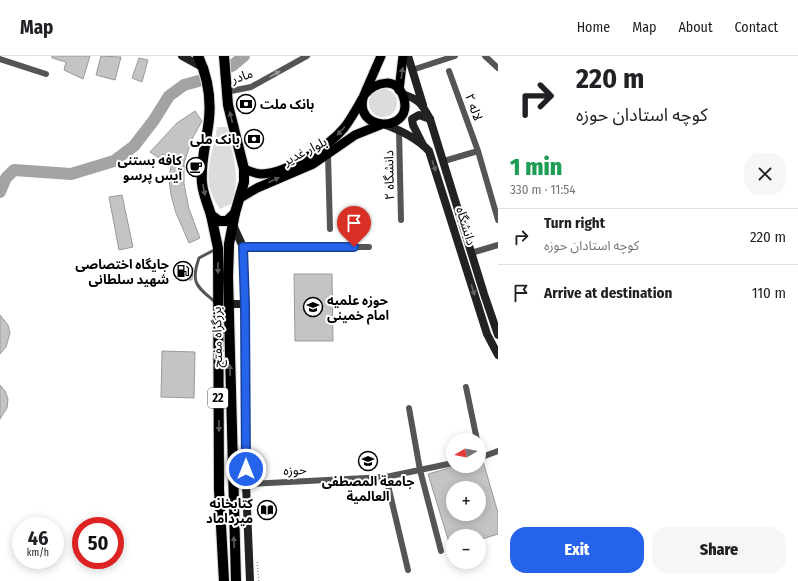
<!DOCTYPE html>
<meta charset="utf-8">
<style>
:root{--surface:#fff;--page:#f6f6f6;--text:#202124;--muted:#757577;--line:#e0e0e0;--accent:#2563eb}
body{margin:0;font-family:"Fira Sans Condensed","Noto Sans Arabic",sans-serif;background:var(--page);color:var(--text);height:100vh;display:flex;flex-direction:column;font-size:15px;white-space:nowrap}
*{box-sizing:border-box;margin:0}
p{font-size:13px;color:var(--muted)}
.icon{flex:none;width:22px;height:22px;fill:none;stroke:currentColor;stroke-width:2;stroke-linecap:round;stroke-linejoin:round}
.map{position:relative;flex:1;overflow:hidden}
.side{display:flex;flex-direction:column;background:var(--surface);width:300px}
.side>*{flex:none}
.guide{background:#fff;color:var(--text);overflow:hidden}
.needle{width:26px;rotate:260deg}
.controls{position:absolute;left:446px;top:377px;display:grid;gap:8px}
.controls a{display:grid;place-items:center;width:40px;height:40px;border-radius:50%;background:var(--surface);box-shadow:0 2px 10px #0003;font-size:20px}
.speed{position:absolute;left:12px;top:461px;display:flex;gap:8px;font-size:20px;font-weight:700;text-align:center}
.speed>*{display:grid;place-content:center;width:52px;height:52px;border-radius:50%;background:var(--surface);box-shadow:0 2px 10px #0003;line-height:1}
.speed small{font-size:10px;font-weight:400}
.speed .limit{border:6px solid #d22;background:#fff;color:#111}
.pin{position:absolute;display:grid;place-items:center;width:34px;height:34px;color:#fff;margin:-41px -17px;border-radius:50% 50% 50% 0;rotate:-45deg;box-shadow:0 0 4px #0007}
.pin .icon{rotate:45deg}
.me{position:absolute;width:44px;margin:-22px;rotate:0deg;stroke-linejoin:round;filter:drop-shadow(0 0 3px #0008)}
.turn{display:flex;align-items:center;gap:14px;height:84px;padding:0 12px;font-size:18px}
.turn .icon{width:52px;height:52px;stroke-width:2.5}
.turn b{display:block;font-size:28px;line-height:34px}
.round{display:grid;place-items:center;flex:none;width:42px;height:42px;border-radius:16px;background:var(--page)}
.headline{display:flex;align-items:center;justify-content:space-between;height:68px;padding:0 12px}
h1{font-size:24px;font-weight:800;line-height:30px;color:#1e9e55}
.primary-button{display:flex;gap:8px;margin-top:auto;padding:8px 12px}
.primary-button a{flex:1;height:46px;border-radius:16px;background:var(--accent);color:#fff;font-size:16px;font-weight:800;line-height:46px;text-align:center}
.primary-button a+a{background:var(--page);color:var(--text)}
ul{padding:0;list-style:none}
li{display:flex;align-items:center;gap:12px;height:56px;padding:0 12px;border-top:1px solid var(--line)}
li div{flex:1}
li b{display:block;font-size:15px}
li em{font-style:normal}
header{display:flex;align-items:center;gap:24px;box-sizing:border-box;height:56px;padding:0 20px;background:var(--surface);border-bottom:1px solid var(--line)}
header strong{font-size:19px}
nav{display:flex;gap:22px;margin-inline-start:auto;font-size:14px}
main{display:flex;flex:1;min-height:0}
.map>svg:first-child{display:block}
.green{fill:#dcdcdc}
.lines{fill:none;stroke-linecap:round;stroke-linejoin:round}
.river{stroke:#a3a3a3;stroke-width:12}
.building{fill:#c4c4c4;stroke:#999;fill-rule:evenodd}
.primary-casing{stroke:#dbdbdb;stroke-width:11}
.trunk-casing{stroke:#dbdbdb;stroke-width:12}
.path{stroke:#777;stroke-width:1;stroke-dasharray:1 2;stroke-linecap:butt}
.service{stroke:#555;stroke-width:3}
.minor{stroke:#555;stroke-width:6}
.secondary{stroke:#222;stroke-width:8}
.primary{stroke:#000;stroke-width:9}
.trunk{stroke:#000;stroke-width:10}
.oneway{fill:#595959}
.oneway2{fill:#999}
.oneway3{fill:#646464}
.route-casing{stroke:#184099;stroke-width:10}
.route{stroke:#2563eb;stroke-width:7}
.labels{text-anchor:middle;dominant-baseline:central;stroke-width:4;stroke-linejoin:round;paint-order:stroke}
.shield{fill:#fff;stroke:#4c4c4c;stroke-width:1}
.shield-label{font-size:12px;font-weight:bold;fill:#000}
.street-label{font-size:13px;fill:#000;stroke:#fff}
.poi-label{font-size:13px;font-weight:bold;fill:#000;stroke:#fff;text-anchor:end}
</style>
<header>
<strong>Map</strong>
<nav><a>Home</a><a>Map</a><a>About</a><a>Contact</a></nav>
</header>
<main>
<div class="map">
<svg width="498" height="525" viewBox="0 0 498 525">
<rect width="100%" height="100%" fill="#fff"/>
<!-- green -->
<g class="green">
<circle cx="383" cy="47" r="14"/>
<path d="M 217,71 L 227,71 C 232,98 242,121 231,148 L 220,153 C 199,124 212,104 217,71 Z"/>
</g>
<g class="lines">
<!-- river -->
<g class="river">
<path d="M 232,10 L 244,0"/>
<path d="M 0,136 L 6,122 L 14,114 L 71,118 L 114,105 L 134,90 L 154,64 L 169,40 L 184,29 L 202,24"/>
</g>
</g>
<!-- building -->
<g class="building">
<path d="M 52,0 L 90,0 L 83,23 L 64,14 L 66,6 L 52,2 Z"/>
<path d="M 101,0 L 121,1 L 115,24 L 96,19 Z"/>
<path d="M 139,2 L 148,4 L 142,26 L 132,22 Z"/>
<path d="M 195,55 L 202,65 L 192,83 L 184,107 L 184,128 L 189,153 L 200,182 L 189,187 L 176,157 L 171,139 L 169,123 L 172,104 L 163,98 L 159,102 L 150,96 L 177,67 Z"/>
<path d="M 122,139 L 133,191 L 119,194 L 109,141 Z"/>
<path d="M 179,211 L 193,212 L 192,224 L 178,223 Z"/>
<path d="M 294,218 L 332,218 L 333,285 L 295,285 Z"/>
<path d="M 0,259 L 8,269 L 10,277 L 6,291 L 0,298 Z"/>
<path d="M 162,295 L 195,296 L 194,342 L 161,341 Z"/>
<path d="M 0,329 L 5,335 L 8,343 L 7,352 L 0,363 Z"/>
<path d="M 483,405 L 498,457 L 498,478 L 479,484 L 479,480 L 453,480 L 452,496 L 428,418 L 456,410 L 479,410 L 479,406 ZM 453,432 L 479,432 L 479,458 L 453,458 Z"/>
</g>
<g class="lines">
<!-- primary casing -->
<g class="primary-casing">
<g id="primary">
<path d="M 399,34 L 403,0"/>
<path d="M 364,39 C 376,25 398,20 404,43 C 413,78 351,76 364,39 L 381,0"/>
<path d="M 244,113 C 249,115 256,118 262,118 C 287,117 329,90 344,72 C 351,63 357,52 362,43"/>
<path d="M 240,142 L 257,132 L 313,108 L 355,79 L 380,69"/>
</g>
</g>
<!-- trunk casing -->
<g class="trunk-casing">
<g id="trunk">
<path d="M 198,0 C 207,19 211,42 209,63 C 207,84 200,106 202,127 C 203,138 208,149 211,159 L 219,165 L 227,165 L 235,157 L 244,126 L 244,113 L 228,49 L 224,0"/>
<path d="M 235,157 L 229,188 L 228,221 L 236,525"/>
<path d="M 211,159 L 218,192 L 219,433 L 224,525"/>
</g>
</g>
<!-- path -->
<path class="path" d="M 257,506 L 259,525"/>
<!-- service -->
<path class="service" d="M 216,193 L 199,202 C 190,228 197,230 216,247"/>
<!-- minor -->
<g class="minor">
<path d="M 485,0 L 498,12"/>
<path d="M 0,3 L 46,18"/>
<path d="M 412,14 L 455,0"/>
<path d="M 449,15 L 478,95 L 498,164"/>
<path d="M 226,36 L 251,31 L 307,0"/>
<path d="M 399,74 L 401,164"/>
<path d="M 328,99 L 330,173"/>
<path d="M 444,105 L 478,95"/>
<path d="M 243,191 L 369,191"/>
<path d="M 471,197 L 498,189"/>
<path d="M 466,331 L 477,384"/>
<path d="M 409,352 L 420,414 L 441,495"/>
<path d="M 479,402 L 498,395"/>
<path d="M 386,421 L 408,514"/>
<path d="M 232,429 L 386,421 L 453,407"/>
</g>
<!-- secondary -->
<g class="secondary">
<path d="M 182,0 L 204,12"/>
<path d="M 408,0 L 423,49"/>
<path d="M 402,38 C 419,43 422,48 430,63 L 484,238 L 498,279"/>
<path d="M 386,69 C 402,75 417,82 429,95 L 487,278 L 498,299"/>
<path d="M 423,89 L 413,69 L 412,63 L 419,59 L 430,63"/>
<path d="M 233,169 L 243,191 L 245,248 L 246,428 L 250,525"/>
<path d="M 229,248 L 245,248"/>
</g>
<!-- primary -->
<use href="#primary" class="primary"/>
<!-- trunk -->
<use href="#trunk" class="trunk"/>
</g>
<!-- one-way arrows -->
<defs><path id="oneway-solid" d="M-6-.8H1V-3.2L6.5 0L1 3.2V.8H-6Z"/></defs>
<g class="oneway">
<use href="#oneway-solid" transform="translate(402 17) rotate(-82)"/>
<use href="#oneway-solid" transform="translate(231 61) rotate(-104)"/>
<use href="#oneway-solid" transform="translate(341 75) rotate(132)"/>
<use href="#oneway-solid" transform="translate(274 124) rotate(-24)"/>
<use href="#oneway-solid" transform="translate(204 134) rotate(78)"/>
<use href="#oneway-solid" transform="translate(218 212) rotate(90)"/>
<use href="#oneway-solid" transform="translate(230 314) rotate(-91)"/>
<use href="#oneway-solid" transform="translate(219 370) rotate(90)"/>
<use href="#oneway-solid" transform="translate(234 486) rotate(-92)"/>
</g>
<use class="oneway2" href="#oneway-solid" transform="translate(275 18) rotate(-29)"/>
<g class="oneway3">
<use href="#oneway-solid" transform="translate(434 110) rotate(71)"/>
<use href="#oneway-solid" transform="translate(473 234) rotate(73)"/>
</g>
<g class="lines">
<!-- route casing -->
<g class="route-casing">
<path id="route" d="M 246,413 L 245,248 L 243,191 L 354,191"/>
</g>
<!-- route -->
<use href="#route" class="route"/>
</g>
<!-- icons -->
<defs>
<g id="bank-ring" transform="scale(1)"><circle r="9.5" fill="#fff" stroke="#000" stroke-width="1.5"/><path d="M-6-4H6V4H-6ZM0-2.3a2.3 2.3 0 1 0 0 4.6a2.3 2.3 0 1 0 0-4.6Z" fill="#000"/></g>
<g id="cafe-ring" transform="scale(1)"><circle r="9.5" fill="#fff" stroke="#000" stroke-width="1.5"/><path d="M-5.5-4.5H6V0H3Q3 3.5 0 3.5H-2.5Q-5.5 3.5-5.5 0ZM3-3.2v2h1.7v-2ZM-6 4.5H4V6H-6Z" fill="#000"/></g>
<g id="fuel-ring" transform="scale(1)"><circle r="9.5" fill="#fff" stroke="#000" stroke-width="1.5"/><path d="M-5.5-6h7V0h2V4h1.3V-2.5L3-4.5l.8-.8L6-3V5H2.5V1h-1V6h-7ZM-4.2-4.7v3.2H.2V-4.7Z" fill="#000"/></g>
<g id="university-ring" transform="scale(1)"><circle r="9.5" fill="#fff" stroke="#000" stroke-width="1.5"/><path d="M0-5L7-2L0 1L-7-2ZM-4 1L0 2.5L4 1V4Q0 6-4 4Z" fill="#000"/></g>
<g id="library-ring" transform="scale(1)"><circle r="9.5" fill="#fff" stroke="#000" stroke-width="1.5"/><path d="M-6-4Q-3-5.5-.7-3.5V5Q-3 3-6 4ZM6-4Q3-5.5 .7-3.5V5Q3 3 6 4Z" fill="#000"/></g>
</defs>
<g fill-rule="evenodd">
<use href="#bank-ring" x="246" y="48"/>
<use href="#bank-ring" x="254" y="83"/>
<use href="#cafe-ring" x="196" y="111"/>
<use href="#fuel-ring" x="183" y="215"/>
<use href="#university-ring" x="313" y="251"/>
<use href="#university-ring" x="368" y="405"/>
<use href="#library-ring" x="267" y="454"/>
</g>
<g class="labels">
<!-- shield labels -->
<rect class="shield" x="208" y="332" width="20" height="20" rx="3"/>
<g class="shield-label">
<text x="218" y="342">22</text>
</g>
<!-- street labels -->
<g class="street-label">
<text transform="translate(242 20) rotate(-18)">مادر</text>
<text transform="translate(474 51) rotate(70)">۲ لاله</text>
<text transform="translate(305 95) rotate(-27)">بلوار غدیر</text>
<text transform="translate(389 119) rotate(-91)">دانشگاه ۲</text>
<text transform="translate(466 170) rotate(73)">دانشگاه</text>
<text transform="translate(217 281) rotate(-91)">بزرگراه مفتح</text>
<text transform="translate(295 414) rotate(-3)">حوزه</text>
</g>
<!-- poi labels -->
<g class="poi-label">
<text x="260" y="48" text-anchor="start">بانک ملت</text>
<text x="240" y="83">بانک ملی</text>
<text x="182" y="104">کافه بستنی<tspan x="182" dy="15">آیس پرسو</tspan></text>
<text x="169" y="208">جایگاه اختصاصی<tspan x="169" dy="15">شهید سلطانی</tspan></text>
<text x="327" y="244" text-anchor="start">حوزه علمیه<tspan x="327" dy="15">امام خمینی</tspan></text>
<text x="368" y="425" text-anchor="middle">جامعة المصطفی<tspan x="368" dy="15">العالمیة</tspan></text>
<text x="253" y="447">کتابخانه<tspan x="253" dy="15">میرداماد</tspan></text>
</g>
</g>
</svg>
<div class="controls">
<a><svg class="needle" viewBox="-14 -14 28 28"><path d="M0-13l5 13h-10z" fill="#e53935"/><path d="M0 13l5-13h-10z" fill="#757577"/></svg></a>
<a>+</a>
<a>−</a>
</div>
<div class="speed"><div>46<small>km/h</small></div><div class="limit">50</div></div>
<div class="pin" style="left:354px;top:191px;background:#d93025"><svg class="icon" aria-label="arrive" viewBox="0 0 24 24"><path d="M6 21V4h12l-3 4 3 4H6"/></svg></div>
<svg class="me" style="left:246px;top:413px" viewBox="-20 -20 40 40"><circle r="17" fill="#2563eb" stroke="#fff" stroke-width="3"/><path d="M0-11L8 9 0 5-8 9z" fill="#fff"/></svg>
</div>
<section class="side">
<div class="guide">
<div class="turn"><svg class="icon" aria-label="right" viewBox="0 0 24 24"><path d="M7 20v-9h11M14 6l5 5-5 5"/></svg><div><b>220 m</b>کوچه استادان حوزه</div></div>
</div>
<div class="headline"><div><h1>1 min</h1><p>330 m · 11:54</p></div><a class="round"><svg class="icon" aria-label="close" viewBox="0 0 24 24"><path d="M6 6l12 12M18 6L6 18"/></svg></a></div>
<ul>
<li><svg class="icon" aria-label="right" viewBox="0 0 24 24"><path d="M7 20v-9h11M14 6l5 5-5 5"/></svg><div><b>Turn right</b><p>کوچه استادان حوزه</p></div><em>220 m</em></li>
<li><svg class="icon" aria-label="arrive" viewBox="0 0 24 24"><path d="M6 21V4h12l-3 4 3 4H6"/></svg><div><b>Arrive at destination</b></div><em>110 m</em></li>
</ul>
<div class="primary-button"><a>Exit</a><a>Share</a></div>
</section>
</main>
